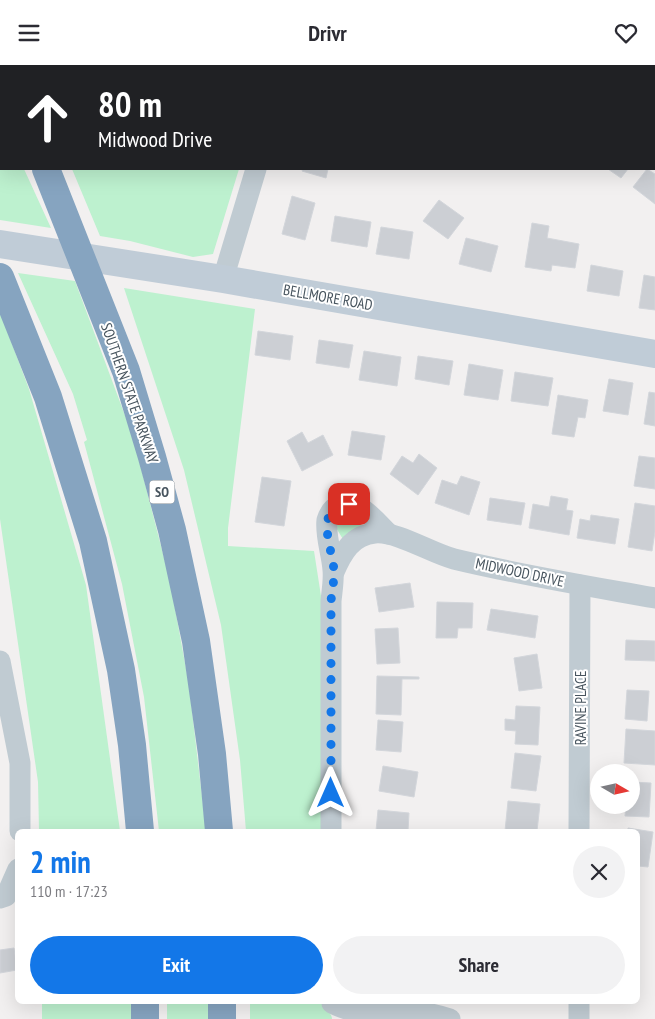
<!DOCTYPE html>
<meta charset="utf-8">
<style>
:root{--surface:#fff;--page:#f2f2f3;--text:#2b2b33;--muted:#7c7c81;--accent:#1377e8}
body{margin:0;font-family:"PT Sans Narrow",sans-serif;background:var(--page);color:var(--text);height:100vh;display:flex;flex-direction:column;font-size:19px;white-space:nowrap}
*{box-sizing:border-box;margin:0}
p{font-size:16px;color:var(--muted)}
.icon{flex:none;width:28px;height:28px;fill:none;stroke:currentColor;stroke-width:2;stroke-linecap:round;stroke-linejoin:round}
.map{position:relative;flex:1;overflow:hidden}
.side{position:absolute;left:15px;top:764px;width:625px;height:175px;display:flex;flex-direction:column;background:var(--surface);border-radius:8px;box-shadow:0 5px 20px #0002}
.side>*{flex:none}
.hud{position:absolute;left:0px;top:0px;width:655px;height:105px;box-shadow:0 5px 20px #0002;background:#202124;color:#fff;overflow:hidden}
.needle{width:32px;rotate:99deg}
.controls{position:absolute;left:590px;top:699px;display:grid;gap:10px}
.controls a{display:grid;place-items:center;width:50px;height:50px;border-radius:50%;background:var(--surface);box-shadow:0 5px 20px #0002;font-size:25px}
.pin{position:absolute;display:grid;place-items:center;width:42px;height:42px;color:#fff;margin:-21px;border-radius:10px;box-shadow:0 2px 8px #0006}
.me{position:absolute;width:55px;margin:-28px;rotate:0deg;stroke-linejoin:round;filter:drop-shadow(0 0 4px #0008)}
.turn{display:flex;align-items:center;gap:18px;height:105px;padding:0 15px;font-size:22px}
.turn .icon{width:65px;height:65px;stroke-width:2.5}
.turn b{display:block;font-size:35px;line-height:42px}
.round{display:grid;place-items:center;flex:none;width:52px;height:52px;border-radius:26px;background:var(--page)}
.summary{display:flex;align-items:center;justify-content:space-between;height:85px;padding:0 15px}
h1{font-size:30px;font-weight:700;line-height:38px;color:var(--accent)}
.primary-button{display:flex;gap:10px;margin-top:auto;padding:10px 15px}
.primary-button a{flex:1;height:58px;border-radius:30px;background:var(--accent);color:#fff;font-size:20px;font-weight:700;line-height:58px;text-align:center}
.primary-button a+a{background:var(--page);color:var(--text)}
header{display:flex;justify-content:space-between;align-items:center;height:65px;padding:0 15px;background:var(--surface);font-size:22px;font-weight:700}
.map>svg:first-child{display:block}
.green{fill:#bdf1cf}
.building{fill:#cccfd4;stroke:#d3d6db}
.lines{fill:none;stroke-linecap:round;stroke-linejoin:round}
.minor{stroke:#c0cbd2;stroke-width:21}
.secondary{stroke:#c0ccd7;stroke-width:28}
.motorway{stroke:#86a4c0;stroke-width:28}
.route{stroke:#1377e8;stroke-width:9;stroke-dasharray:0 16.2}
.labels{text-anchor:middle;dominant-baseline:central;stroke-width:4;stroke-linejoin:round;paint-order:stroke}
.shield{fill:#fff;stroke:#7e878e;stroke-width:1}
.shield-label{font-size:14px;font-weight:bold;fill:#47545e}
.street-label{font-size:15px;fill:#47545e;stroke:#fff}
</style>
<header><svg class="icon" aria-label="menu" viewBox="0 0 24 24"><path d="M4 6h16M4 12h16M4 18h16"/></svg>Drivr<svg class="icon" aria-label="heart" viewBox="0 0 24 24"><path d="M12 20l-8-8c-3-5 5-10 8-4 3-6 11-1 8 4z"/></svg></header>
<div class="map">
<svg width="655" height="954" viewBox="0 0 655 954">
<rect width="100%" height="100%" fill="#f2f0f0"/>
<!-- green -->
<g class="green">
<path d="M 0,35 L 1,104 L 24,104 L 51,163 L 0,155 Z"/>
<path d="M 72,104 L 239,104 L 213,189 L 193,192 L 130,176 L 100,171 Z"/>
<path d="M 18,208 L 75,216 L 133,372 L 170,516 L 189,620 L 206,766 L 159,766 L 144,632 L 122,519 L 84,377 L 87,375 L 73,329 Z"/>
<path d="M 124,223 L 255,244 L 228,463 L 228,481 L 314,486 L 321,531 L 322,766 L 246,766 L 240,695 L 221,560 L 184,405 Z"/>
<path d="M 0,247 L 29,324 L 86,520 L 120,766 L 39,766 L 38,717 L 0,454 Z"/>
<path d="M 338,449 L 356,451 L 364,464 L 344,476 L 335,461 Z"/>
<path d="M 42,936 L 134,936 L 135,954 L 42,954 Z"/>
<rect x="167" y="936" width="41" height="18"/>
<path d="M 250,936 L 323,936 C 323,944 332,947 332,954 L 250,954 Z"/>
</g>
<!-- building -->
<g class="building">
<path d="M 335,0 L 381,0 L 334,1 Z"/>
<path d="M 303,104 L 328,104 L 326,113 L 302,106 Z"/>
<path d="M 608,104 L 628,104 L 621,113 Z"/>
<path d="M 647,104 L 655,109 L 655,139 L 633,122 Z"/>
<path d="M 292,131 L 315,138 L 305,175 L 282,169 Z"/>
<path d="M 439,135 L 464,153 L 448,174 L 423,156 Z"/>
<path d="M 335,151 L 371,157 L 367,182 L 331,176 Z"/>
<path d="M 532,158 L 549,161 L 547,173 L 579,179 L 575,203 L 552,200 L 551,206 L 525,202 Z"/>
<path d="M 381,162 L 413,167 L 409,194 L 376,189 Z"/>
<path d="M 466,173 L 498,181 L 491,207 L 459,199 Z"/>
<path d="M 591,200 L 623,206 L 619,231 L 587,226 Z"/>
<path d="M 644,210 L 655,212 L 655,245 L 639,243 Z"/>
<path d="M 258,266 L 293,271 L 290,295 L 255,290 Z"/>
<path d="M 319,275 L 353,280 L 349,303 L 316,298 Z"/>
<path d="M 364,286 L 401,292 L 397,321 L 359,315 Z"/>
<path d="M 418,291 L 453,296 L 449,320 L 415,314 Z"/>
<path d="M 469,299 L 503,305 L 498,335 L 464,330 Z"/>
<path d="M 515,307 L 553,313 L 548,341 L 511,336 Z"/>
<path d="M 609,314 L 633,318 L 628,350 L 603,346 Z"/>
<path d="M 649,327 L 655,328 L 655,361 L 644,359 Z"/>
<path d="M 558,330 L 588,335 L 585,353 L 578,352 L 574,372 L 552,369 Z"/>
<path d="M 352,366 L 385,371 L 381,395 L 348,390 Z"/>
<path d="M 302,367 L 308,378 L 323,370 L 333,390 L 302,406 L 287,376 Z"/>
<path d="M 419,389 L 437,403 L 418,430 L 390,409 L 402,391 L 413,398 Z"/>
<path d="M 639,391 L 655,393 L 655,424 L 634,421 Z"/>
<path d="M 461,411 L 480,417 L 469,450 L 435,438 L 442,415 L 457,420 Z"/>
<path d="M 262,412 L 291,416 L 284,461 L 255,457 Z"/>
<path d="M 551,431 L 568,434 L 566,445 L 573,446 L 569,470 L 529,463 L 533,439 L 549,442 Z"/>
<path d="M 490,433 L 525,438 L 521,460 L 487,455 Z"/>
<path d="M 635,438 L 655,441 L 655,467 L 652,486 L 628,482 Z"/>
<path d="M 591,450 L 619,454 L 615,479 L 577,473 L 580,454 L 590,456 Z"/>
<path d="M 410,518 L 414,542 L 379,547 L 375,523 Z"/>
<path d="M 437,537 L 473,538 L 472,563 L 458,563 L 457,573 L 436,573 Z"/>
<path d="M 491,544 L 538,551 L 535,573 L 487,565 Z"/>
<path d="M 398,563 L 400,598 L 377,599 L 375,564 Z"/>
<path d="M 626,575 L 655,576 L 655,596 L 625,595 Z"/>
<path d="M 537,589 L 542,623 L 519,626 L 514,593 Z"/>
<path d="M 377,611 L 419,612 L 419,614 L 402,614 L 401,650 L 376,649 Z"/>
<path d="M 627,625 L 649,626 L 647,656 L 625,654 Z"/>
<path d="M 516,641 L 540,642 L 538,680 L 515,679 L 516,666 L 505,665 L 505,654 L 515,655 Z"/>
<path d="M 378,655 L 403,657 L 401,687 L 376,685 Z"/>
<path d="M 626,664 L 655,666 L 655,700 L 624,698 Z"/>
<path d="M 515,688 L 541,691 L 536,726 L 511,723 Z"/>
<path d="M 383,701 L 418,707 L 414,732 L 379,726 Z"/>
<path d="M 631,717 L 651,718 L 649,752 L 625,751 L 626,740 L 631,740 Z"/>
<path d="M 508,736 L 540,739 L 537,766 L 505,766 Z"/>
<path d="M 378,745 L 409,748 L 408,766 L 376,766 Z"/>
<path d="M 628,763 L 653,767 L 648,802 L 638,801 L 638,766 L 628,766 Z"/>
<path d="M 14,883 L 17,905 L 0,908 L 0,885 Z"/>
</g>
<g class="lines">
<!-- minor -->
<g class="minor">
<path d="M 590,0 L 591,1"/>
<path d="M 287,1 L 288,0"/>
<path d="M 654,51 L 655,52"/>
<path d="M 223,214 L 256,104"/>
<path d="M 334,507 C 342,488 352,470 375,468 C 397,466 431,488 454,494 C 520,510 588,521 655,533"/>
<path d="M 0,596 L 20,698 L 20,766"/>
<path d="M 331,766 L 331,536 C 332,526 334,515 333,505 C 332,489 325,471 327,455 C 329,449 332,443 338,441 C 359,432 376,457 389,469"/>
<path d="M 579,766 L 580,520"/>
<path d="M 0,833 L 6,831 L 18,804"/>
<path d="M 332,936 L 332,938 C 359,953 383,945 412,946 C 425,947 437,950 450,954"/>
<path d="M 579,936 L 579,954"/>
</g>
<!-- secondary -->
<path class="secondary" d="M 0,179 L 223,214 L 655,289"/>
<!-- motorway -->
<g class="motorway">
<path d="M 0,2 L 1,5"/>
<path d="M 46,104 L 126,306 L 152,392 L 172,465 L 196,576 L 212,689 L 219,766"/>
<path d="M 0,212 L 48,332 L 93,476 L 121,605 L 132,680 L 140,766"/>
<path d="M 145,954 L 145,936"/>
<path d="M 222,954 L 222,936"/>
</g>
</g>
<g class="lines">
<!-- route -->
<path class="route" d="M 331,728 L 331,536 C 332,526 334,517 334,508 C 334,485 311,442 349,439"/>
</g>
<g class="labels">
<!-- shield labels -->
<rect class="shield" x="149.5" y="415.5" width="25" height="23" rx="4"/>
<g class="shield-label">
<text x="162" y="427">SO</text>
</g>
<!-- street labels -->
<g class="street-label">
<text transform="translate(328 232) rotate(10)">BELLMORE ROAD</text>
<text transform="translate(130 328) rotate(71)">SOUTHERN STATE PARKWAY</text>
<text transform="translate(520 507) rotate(12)">MIDWOOD DRIVE</text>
<text transform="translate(580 643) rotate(-90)">RAVINE PLACE</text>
</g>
</g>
</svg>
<div class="controls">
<a><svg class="needle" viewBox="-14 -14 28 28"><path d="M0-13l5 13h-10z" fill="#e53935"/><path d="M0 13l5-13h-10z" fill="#7c7c81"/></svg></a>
</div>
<div class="pin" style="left:349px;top:439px;background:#d93025"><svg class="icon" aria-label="arrive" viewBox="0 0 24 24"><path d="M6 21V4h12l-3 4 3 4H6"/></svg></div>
<svg class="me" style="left:331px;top:728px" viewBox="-20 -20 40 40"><path d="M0-17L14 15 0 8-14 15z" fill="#1377e8" stroke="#fff" stroke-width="4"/></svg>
<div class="hud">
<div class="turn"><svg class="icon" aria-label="ahead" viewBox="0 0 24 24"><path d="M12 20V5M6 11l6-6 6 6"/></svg><div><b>80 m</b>Midwood Drive</div></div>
</div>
<section class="side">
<div class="summary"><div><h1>2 min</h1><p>110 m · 17:23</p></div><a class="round"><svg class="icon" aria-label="close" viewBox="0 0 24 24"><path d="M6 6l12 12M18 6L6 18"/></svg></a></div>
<div class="primary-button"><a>Exit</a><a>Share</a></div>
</section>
</div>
